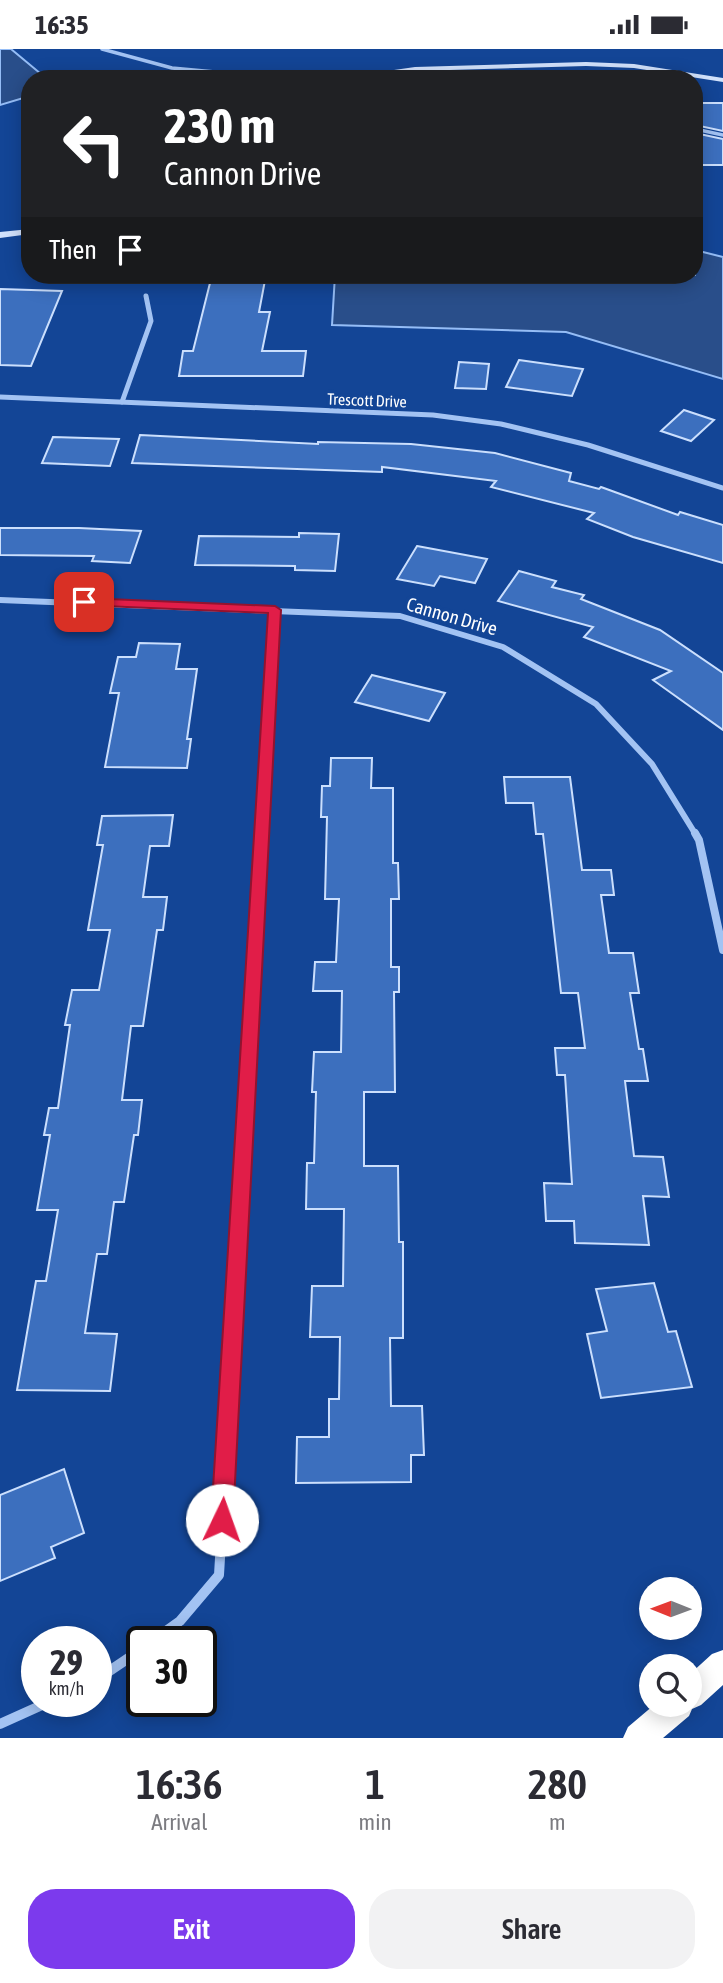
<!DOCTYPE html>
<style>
:root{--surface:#fff;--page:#f2f2f3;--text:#2b2b33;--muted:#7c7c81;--accent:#7c3aed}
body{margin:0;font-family:"Asap Condensed",sans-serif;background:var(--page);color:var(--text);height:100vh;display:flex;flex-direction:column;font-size:26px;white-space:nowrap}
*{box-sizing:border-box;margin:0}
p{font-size:23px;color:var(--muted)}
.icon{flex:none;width:38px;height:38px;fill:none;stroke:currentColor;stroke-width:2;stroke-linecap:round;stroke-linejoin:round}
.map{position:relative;height:1689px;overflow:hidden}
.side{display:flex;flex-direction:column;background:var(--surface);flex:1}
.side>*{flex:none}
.guide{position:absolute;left:21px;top:21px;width:682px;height:214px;border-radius:28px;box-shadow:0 4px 18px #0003;background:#202124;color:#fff;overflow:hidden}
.needle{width:46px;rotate:271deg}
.tools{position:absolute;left:639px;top:1528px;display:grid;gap:14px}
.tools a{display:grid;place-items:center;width:63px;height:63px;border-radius:50%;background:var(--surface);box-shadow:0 4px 18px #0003;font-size:35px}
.speed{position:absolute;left:21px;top:1577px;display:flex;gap:14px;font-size:35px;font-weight:700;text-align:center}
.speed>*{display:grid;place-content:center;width:91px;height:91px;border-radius:50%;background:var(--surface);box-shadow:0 4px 18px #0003;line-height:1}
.speed small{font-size:18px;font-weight:400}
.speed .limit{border:4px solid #111;border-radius:10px;background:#fff;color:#111}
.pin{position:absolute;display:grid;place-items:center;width:60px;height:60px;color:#fff;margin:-30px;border-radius:14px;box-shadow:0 4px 10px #0006}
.me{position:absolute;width:77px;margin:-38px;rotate:3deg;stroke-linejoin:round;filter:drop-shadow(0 0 5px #0008)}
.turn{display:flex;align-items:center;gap:24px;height:147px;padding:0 28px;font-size:32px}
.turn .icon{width:91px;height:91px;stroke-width:2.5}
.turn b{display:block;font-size:49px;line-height:60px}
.then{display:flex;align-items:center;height:66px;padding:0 28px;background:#0003;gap:14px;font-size:26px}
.eta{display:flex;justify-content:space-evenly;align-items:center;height:119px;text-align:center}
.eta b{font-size:42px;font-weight:600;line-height:49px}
.action{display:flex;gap:14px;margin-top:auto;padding:14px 28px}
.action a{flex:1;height:80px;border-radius:28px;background:var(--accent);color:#fff;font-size:28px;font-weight:600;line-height:80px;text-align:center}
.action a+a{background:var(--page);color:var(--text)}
.status{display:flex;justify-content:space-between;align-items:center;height:49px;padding:0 35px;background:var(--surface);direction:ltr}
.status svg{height:19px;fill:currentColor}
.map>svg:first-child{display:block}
.water{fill:#294e8a;stroke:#95bdf6;stroke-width:2}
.building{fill:#3c6fbe;stroke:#cbdffd;stroke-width:2}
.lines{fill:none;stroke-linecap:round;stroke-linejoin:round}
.street-far4{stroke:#a3c3f3;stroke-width:3.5}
.street-far3{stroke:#a3c3f3;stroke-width:5}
.street-far2{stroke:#a3c3f3;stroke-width:6}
.street-far1{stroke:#a3c3f3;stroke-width:8}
.street{stroke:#a3c3f3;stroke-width:10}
.secondary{fill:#d2e2fc;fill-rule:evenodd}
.highway{fill:#fff;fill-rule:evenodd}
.route{fill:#e11d48;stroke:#92132f;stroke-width:2}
.labels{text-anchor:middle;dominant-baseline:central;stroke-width:7;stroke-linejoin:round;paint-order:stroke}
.far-street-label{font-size:16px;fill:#fff;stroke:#134596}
.street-label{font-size:19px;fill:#fff;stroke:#134596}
</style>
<div class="status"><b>16:35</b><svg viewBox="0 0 49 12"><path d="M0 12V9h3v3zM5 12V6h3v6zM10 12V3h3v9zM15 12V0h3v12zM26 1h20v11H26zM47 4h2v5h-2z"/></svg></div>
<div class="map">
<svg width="723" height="1689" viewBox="0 0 723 1689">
<rect width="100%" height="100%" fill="#134596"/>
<!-- water -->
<g class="water">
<path d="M 0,0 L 11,0 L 41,25 L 42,30 L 30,30 L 30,47 L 0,56 Z"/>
<path d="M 695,201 L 723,208 L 723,330 L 566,283 L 332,276 L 335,226 L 695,226 Z"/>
</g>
<!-- building -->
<g class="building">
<path d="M 695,54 L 723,54 L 723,82 L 695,76 Z"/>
<path d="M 695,84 L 723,90 L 723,116 L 695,116 Z"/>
<path d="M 212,226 L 266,226 L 259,263 L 270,263 L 262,302 L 306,302 L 303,327 L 179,327 L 183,302 L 193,302 Z"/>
<path d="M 0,240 L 62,242 L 31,317 L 0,316 Z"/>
<path d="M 519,311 L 583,320 L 572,347 L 506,338 Z"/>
<path d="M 459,313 L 489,315 L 486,340 L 455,339 Z"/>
<path d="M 684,361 L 714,371 L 691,392 L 661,382 Z"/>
<path d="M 140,386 L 318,395 L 318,393 L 411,395 L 495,404 L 571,424 L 569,432 L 599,440 L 601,438 L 678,466 L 680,463 L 723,476 L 723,514 L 633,488 L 587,470 L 594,464 L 491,438 L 496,432 L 382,418 L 382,423 L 132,414 Z"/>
<path d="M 53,388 L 119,390 L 110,417 L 42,414 Z"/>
<path d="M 0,479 L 79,479 L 141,482 L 130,514 L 92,512 L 94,507 L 0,506 Z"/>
<path d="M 299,484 L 339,485 L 335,522 L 295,521 L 295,517 L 195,516 L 199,487 L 299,488 Z"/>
<path d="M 417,497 L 487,510 L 475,534 L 440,527 L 434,537 L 397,530 Z"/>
<path d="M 519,522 L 556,532 L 552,538 L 584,546 L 581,550 L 660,581 L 723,624 L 723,681 L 653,631 L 671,622 L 584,588 L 593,578 L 498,552 Z"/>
<path d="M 139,594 L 180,595 L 176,620 L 197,620 L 187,690 L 191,690 L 187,719 L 105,718 L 119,644 L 110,644 L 118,608 L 136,608 Z"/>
<path d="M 372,626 L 445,644 L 429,672 L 355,653 Z"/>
<path d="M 331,709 L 372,709 L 371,739 L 393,739 L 393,814 L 398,814 L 399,850 L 391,850 L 391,918 L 399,918 L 399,943 L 394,943 L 395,1043 L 364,1043 L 364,1117 L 398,1117 L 399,1193 L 403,1193 L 403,1289 L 390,1289 L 391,1357 L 422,1357 L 424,1406 L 411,1406 L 411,1433 L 296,1434 L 297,1388 L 329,1388 L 329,1350 L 339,1350 L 340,1288 L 310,1288 L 312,1237 L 343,1237 L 344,1160 L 306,1160 L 307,1114 L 314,1114 L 316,1043 L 312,1043 L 314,1003 L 341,1003 L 342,942 L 313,942 L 315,913 L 336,913 L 339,850 L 325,850 L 327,768 L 321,768 L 322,737 L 330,737 Z"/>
<path d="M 504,728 L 570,728 L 582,821 L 611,821 L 614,846 L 601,846 L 609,904 L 633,904 L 639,944 L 630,944 L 639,1000 L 643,1000 L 648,1032 L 625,1032 L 634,1107 L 663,1108 L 669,1148 L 643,1147 L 649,1196 L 575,1194 L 574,1172 L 546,1172 L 544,1134 L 572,1135 L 565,1026 L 557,1026 L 555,999 L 585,999 L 578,944 L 561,944 L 543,785 L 536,785 L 533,754 L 506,754 Z"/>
<path d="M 173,766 L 169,797 L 150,797 L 143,848 L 167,848 L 163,881 L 157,881 L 143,977 L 131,977 L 122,1051 L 142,1051 L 138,1086 L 134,1086 L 124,1153 L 114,1153 L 107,1205 L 97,1205 L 85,1284 L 117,1285 L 110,1342 L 17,1341 L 36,1232 L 46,1232 L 58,1161 L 37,1161 L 50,1086 L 44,1086 L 49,1059 L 58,1059 L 70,976 L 65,976 L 72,941 L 99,941 L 110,881 L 88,881 L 103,796 L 97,796 L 102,767 Z"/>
<path d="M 654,1234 L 668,1283 L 676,1282 L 692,1338 L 601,1349 L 587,1285 L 607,1282 L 596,1240 Z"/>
<path d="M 64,1420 L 84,1484 L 51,1498 L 55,1509 L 0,1532 L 0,1446 Z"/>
</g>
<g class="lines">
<!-- street-far4 -->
<g class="street-far4">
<path d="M 102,0 L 172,19 L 293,30"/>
<path d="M 695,80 L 723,86"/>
</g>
<!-- street-far3 -->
<g class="street-far3">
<path d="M 0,348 L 433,366 L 501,375 L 588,396 L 723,439"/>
<path d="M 122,353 L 151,272 L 146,247"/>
</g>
<!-- street-far2 -->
<g class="street-far2">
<path d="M 0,551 L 400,567 L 503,598 L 596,655 L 652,715 L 696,786"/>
<path d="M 262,786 L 275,561"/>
</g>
<!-- street-far1 -->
<g class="street-far1">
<path d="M 695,784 L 699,791 L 723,901"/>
<path d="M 239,1188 L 262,784"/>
</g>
<!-- street -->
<g class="street">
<path d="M 152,1592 L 180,1572 L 219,1526 L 239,1186"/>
<path d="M 96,1631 L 142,1600"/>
<path d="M 0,1675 L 51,1652"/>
</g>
<!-- secondary -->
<g class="secondary">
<path d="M 586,13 L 634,15 L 723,29 L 723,33 L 634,19 L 586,17 L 415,22 L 365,30 L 380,23 L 415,18 Z"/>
<path d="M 30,180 L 30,185 L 0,189 L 0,183 Z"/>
</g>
<!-- highway -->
<path class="highway" d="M 723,1601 L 723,1636 L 701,1656 L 692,1660 L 689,1667 L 663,1689 L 623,1689 L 628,1678 L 654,1656 L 690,1656 L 690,1625 L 712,1605 Z"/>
</g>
<!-- route -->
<path class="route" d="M 84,549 L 275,557 L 281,561 L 233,1471 L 230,1479 L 222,1482 L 215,1479 L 211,1471 L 268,564 L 80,556 L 78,553 Z"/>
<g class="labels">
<!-- far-street labels -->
<g class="far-street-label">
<text transform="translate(367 351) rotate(2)">Trescott Drive</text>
</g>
<!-- street labels -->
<g class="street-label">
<text transform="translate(452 567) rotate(16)">Cannon Drive</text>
</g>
</g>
</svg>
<div class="tools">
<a><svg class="needle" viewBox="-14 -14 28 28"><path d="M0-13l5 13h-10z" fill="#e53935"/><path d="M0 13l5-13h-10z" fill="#7c7c81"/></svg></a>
<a><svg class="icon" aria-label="search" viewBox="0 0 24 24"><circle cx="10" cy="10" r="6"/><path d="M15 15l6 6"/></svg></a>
</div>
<div class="speed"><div>29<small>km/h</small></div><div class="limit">30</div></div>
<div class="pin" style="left:84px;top:553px;background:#d93025"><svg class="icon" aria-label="arrive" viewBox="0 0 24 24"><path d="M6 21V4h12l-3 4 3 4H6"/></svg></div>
<svg class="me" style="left:222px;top:1471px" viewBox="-20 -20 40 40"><circle r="19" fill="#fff"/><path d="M0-13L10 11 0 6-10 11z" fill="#e11d48"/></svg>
<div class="guide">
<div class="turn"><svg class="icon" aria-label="left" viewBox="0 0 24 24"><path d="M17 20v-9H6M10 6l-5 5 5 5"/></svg><div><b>230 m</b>Cannon Drive</div></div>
<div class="then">Then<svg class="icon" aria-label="arrive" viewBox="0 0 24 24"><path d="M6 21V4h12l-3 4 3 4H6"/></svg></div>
</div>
</div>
<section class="side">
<div class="eta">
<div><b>16:36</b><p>Arrival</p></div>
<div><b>1</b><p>min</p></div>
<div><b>280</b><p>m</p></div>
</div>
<div class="action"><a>Exit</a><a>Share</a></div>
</section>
